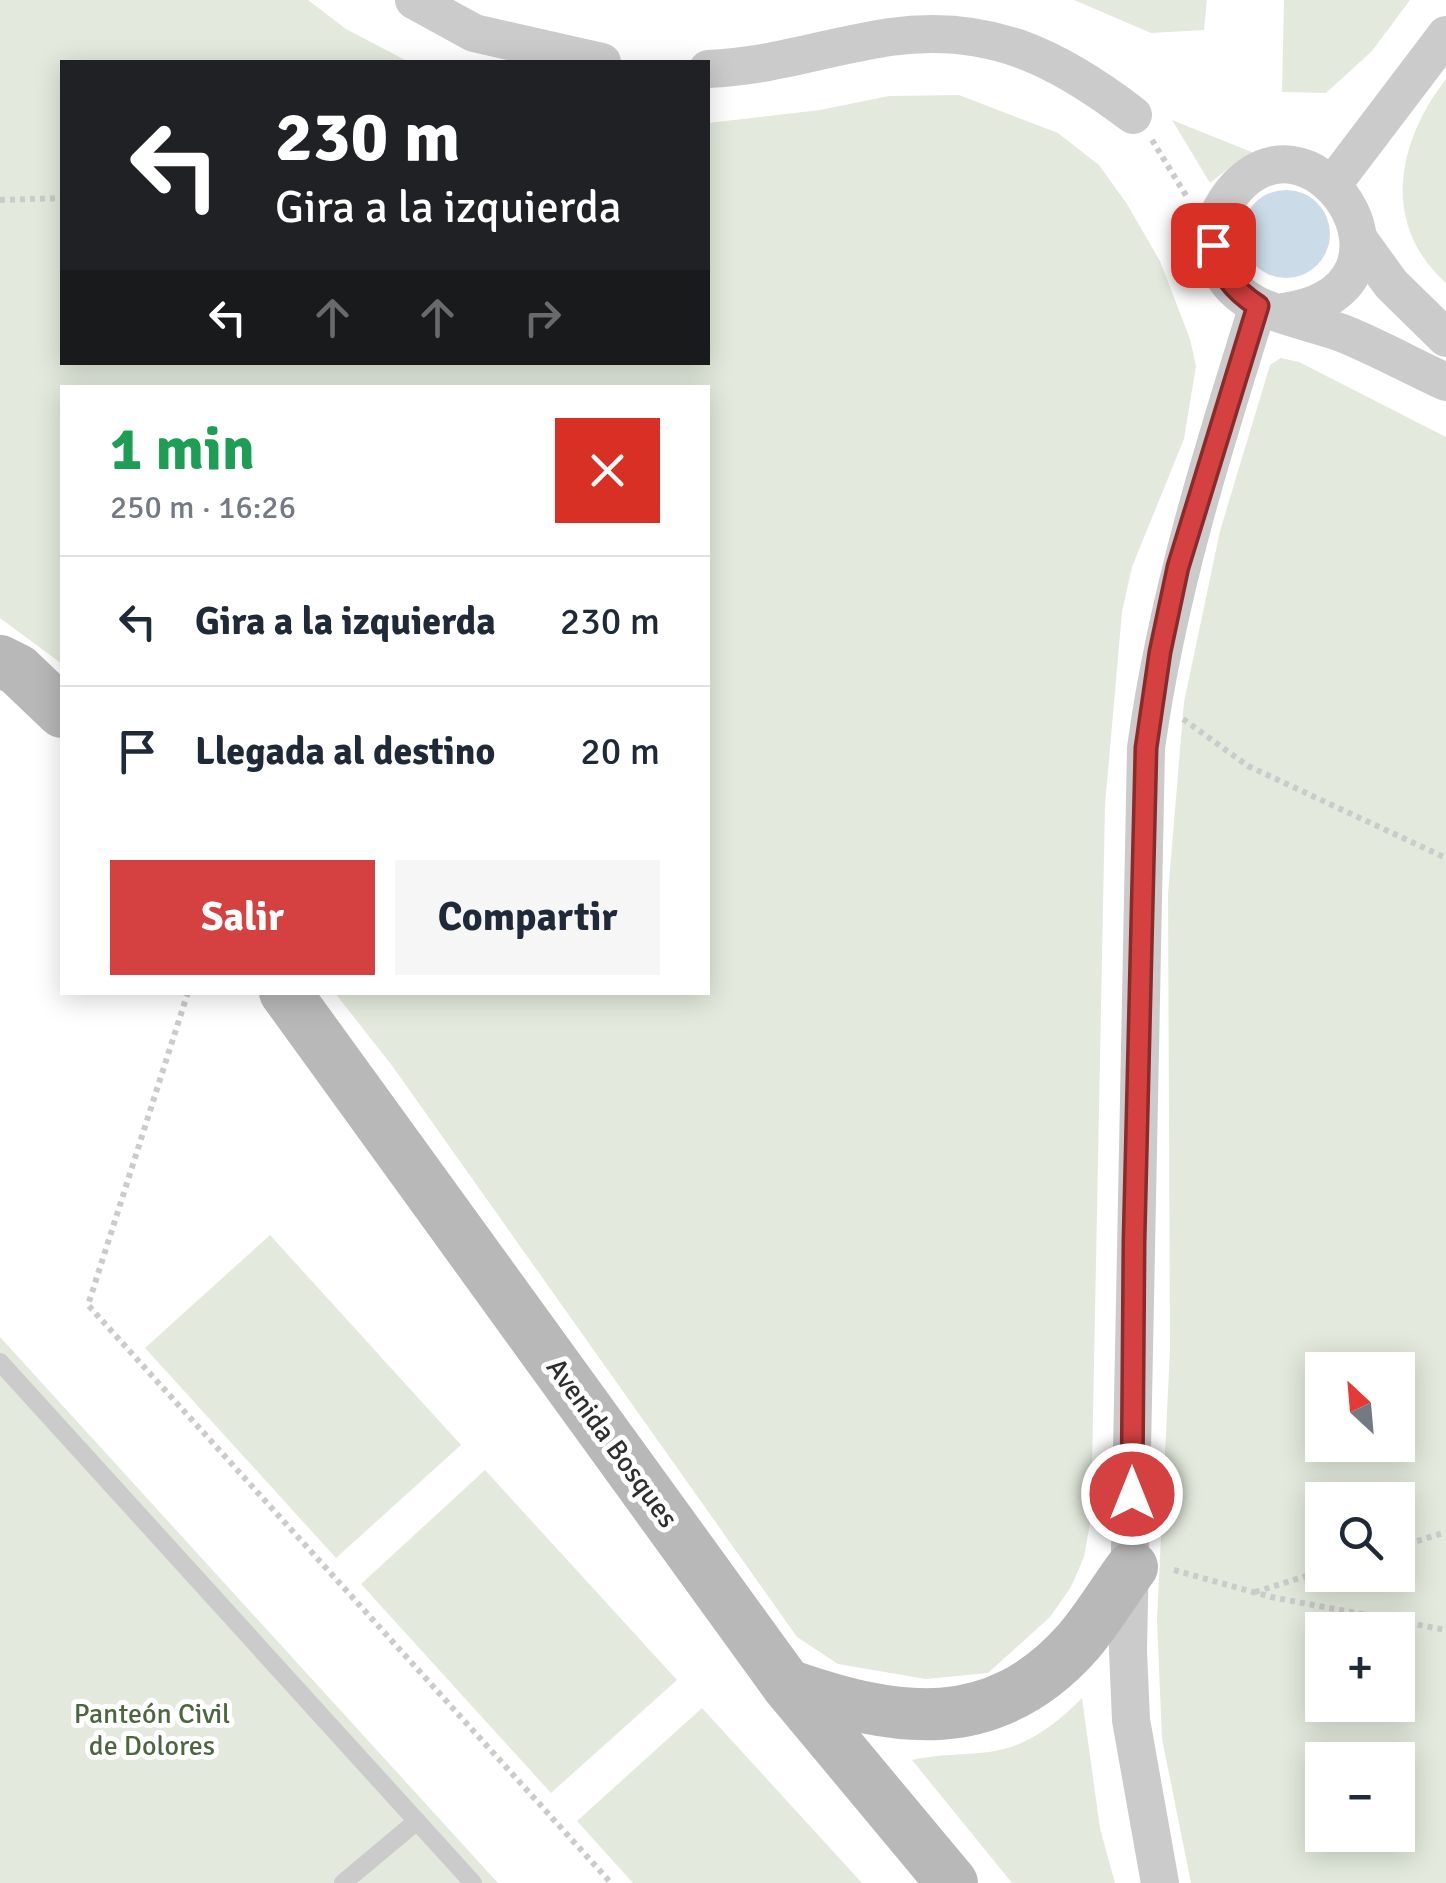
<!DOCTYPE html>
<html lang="es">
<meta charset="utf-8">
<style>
:root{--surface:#fff;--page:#f6f6f7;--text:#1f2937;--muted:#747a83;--line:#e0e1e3;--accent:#d54141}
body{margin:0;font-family:Signika,sans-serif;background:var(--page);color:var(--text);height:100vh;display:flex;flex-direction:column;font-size:38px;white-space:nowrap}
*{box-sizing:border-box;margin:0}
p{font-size:32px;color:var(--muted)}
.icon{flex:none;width:55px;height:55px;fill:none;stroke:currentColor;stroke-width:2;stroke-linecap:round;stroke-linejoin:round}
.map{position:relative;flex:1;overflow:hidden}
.side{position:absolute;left:60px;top:385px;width:650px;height:610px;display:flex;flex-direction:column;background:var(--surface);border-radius:0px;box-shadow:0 5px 25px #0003}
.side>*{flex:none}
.hud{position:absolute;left:60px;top:60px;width:650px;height:305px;border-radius:0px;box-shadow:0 5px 25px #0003;background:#202124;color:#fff;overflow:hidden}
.needle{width:65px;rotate:334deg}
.buttons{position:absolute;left:1305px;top:1352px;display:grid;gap:20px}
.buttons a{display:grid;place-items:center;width:110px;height:110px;border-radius:0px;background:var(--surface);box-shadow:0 5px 25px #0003;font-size:50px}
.pin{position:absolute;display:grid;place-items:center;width:85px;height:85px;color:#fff;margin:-42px;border-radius:20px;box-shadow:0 5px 15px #0006}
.me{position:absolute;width:110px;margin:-55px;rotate:0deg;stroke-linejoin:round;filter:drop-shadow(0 0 8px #0008)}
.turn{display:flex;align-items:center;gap:35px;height:210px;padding:0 50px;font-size:45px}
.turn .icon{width:130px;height:130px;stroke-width:2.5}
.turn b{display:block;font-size:70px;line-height:85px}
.lanes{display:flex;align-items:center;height:95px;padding:0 50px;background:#0003;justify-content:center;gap:50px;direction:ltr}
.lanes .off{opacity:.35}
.round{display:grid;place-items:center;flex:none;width:105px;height:105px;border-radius:0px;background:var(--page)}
.head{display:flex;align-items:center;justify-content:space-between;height:170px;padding:0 50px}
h1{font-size:60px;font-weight:700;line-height:75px;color:#1e9e55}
.cta{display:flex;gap:20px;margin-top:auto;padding:20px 50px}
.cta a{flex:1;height:115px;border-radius:0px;background:var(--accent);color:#fff;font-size:40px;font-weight:700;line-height:115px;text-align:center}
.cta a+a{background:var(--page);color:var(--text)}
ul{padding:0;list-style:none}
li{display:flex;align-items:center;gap:30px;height:130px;padding:0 50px;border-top:2px solid var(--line)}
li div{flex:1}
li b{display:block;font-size:38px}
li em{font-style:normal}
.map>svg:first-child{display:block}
.green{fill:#e3eadd;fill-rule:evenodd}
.water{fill:#cbdbe8}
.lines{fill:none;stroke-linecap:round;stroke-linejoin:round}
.path{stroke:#cbcbcb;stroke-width:6;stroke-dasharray:5 5;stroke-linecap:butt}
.lane{stroke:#cbcbcb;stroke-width:18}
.street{stroke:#cbcbcb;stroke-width:38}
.secondary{stroke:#b8b8b8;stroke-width:52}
.route-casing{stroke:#8a2a2a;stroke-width:25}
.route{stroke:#d54141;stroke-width:18}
.labels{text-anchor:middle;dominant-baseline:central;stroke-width:10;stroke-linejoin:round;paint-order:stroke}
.street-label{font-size:28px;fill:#2e2e2e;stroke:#fff}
.park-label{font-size:28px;fill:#4e6640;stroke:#fff}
</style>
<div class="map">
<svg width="1446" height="1883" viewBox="0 0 1446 1883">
<rect width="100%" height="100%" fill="#fff"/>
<!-- green -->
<g class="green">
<path d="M 0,0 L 308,0 L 346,29 L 409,62 L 62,62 L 62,362 L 708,362 L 708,123 L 820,110 L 889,96 L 959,95 L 1058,133 L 1099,165 L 1127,204 L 1160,261 L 1190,339 L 1196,366 L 1184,439 L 1132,567 L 1122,612 L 1105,805 L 1091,1518 L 1084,1557 L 1071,1587 L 1050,1617 L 988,1673 L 926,1679 L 838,1664 L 797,1637 L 393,1067 L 335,993 L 708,992 L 708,388 L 62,388 L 62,664 L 0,618 Z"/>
<path d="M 1074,0 L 1207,0 L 1204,30 L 1151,33 Z"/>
<path d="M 1284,0 L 1410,0 L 1372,51 L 1326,93 L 1282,92 Z"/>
<path d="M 1446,79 L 1446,283 C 1380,224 1397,142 1446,79 Z"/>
<path d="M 1172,120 L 1254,153 L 1239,160 L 1210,183 Z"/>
<path d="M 1281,358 L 1299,362 L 1446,437 L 1446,1883 L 1191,1883 L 1162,1739 L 1157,1620 L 1170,1350 L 1168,894 L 1184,702 L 1220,531 L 1270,365 ZM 1322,1370 L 1398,1370 L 1398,1445 L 1322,1445 ZM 1322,1500 L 1398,1500 L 1398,1575 L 1322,1575 ZM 1322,1630 L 1398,1630 L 1398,1705 L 1322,1705 ZM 1322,1760 L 1398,1760 L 1398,1835 L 1322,1835 Z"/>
<path d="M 270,1235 L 461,1445 L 336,1558 L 145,1348 Z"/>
<path d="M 0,1337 L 498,1883 L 0,1883 Z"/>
<path d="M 485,1470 L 677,1680 L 551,1793 L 361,1584 Z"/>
<path d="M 1082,1698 L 1100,1828 L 1115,1883 L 1012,1883 L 912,1760 C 938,1754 963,1755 989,1752 C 1025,1748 1058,1723 1082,1698 Z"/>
<path d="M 702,1708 L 862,1883 L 633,1883 L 577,1821 Z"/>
</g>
<!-- water -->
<circle class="water" cx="1286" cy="234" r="44"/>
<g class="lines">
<!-- path -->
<g class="path">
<path d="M 1152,140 L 1187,197"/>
<path d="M 0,200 L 62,198"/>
<path d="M 1183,719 L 1248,766 L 1446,858"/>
<path d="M 188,992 L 88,1305 L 611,1883"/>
<path d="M 1398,1547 L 1446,1532"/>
<path d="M 1174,1570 L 1271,1597 L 1446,1630"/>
<path d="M 1255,1592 L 1322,1571"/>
</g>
<!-- lane -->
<g class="lane">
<path d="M 0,1362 L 473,1883"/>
<path d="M 343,1883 L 417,1821"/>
</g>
<!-- street -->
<g class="street">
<path d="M 414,0 L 474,33 L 602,62"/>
<path d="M 708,69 C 770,67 829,46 890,37 C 989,23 1057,57 1133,115"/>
<path d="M 1333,184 L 1446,35"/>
<path d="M 1360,241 L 1391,284 L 1446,338"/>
<path d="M 1283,312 C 1446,289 1306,82 1226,201 C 1211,223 1210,250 1222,273 C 1230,287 1242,297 1255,304 C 1278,316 1317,324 1342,333 C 1377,347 1411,366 1446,382"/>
<path d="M 1160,1883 L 1131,1720 L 1128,1651 L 1146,748 C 1167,596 1212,452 1258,306"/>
</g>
<!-- secondary -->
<g class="secondary">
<path d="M 0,661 L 18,670 L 62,712"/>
<path d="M 285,992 L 787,1685 L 952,1883"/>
<path d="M 788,1685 C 896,1723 993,1738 1078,1642 C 1098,1619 1114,1591 1132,1567"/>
</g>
</g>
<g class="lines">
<!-- route casing -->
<g class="route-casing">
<path id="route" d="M 1132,1494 L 1134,1242 L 1146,748 L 1160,652 L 1178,567 L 1258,306 C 1232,289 1222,274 1213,245"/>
</g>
<!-- route -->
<use href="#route" class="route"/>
</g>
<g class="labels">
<!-- street labels -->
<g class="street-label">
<text transform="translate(612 1443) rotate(54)">Avenida Bosques</text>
</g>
<!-- park labels -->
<g class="park-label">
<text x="152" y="1714">Panteón Civil<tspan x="152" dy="32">de Dolores</tspan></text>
</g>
</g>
</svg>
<div class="buttons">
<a><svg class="needle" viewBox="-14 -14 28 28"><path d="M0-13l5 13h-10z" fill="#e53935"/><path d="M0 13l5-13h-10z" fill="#747a83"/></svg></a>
<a><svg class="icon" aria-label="search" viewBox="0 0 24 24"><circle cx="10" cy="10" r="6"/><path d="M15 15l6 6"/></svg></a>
<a>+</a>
<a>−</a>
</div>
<div class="pin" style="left:1213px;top:245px;background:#d93025"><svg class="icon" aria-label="arrive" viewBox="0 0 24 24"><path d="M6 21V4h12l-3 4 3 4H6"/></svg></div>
<svg class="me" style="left:1132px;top:1494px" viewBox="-20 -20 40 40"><circle r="17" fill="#d54141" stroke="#fff" stroke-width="3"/><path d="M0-11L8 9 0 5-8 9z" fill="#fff"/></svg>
<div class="hud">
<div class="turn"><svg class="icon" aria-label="left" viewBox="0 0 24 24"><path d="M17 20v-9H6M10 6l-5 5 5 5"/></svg><div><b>230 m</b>Gira a la izquierda</div></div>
<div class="lanes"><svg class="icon" aria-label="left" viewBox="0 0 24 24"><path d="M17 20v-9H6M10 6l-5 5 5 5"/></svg><svg class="icon off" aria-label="ahead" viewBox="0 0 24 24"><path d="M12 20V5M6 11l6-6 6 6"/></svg><svg class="icon off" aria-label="ahead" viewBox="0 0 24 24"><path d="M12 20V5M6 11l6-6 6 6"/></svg><svg class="icon off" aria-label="right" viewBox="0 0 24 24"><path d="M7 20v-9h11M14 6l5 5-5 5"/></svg></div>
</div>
<section class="side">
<div class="head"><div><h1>1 min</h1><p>250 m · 16:26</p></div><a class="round" style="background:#d93025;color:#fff"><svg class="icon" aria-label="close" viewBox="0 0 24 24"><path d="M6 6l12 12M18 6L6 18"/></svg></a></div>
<ul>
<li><svg class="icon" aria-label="left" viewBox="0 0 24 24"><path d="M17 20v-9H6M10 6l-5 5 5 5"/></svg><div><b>Gira a la izquierda</b></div><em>230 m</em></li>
<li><svg class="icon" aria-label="arrive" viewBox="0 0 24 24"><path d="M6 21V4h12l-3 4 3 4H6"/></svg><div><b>Llegada al destino</b></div><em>20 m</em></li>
</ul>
<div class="cta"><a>Salir</a><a>Compartir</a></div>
</section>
</div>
